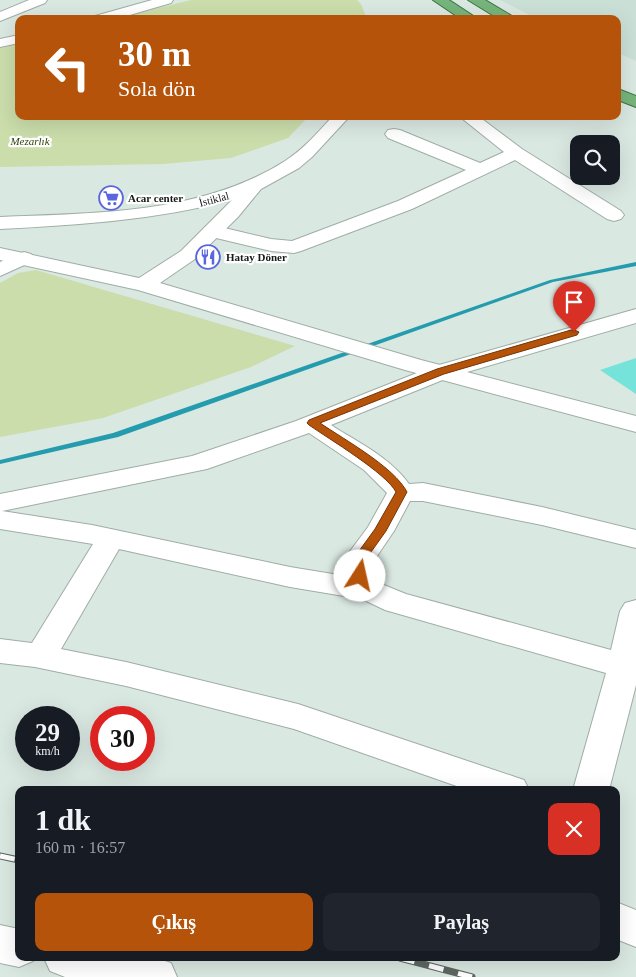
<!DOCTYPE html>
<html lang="tr">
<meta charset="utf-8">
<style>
:root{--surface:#171b24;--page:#20242c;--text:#f1f3f6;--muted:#9ea1a6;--accent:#b45309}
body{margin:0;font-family:Georgia,serif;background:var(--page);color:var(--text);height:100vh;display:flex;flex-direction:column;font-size:19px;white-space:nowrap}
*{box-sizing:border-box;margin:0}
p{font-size:16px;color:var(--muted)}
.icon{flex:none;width:28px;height:28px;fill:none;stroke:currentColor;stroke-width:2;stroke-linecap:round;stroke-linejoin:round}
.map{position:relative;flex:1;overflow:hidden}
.side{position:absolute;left:15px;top:786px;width:605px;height:175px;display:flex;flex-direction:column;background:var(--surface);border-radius:10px;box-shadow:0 5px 20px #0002}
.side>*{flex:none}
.top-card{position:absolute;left:15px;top:15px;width:606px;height:105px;border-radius:10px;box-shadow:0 5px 20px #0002;background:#b45309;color:#fff;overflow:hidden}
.fabs{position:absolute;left:570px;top:135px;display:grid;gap:10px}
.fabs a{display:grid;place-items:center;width:50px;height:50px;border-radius:10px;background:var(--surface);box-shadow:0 5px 20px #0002;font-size:25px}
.speed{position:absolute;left:15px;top:706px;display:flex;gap:10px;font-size:25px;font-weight:700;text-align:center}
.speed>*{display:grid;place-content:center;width:65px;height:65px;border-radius:50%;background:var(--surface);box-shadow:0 5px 20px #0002;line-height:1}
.speed small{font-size:12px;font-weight:400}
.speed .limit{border:8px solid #d22;background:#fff;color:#111}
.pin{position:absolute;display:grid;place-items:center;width:42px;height:42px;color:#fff;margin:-51px -21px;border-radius:50% 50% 50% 0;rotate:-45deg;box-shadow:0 0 5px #0007}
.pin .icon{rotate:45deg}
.me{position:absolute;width:55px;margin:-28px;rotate:10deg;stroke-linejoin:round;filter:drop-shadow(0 0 4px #0008)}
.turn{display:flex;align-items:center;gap:18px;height:105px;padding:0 20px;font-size:22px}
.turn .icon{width:65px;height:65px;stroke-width:2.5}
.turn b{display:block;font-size:35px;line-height:42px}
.round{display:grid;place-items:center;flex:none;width:52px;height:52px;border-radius:10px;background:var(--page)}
.head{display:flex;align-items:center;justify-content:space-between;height:85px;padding:0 20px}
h1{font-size:30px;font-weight:700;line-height:38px}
.button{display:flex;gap:10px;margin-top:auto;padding:10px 20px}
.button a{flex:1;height:58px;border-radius:10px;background:var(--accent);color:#fff;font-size:20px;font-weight:700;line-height:58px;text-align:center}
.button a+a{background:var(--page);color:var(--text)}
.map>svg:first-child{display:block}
.built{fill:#cae0d6}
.green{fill:#cbddab}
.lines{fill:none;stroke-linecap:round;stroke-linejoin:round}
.stream{fill:#249cae;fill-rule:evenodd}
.building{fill:#75e3da}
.minor-casing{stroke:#9fada6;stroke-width:2}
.tertiary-casing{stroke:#9fada6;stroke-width:2}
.trunk-casing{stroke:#3d7243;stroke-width:2}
.minor{fill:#fff;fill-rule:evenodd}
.tertiary{fill:#fff;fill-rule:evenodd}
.trunk{fill:#76b47b;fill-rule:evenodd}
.rail-casing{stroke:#5f6763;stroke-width:7}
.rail{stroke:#fff;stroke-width:5;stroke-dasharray:15;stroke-linecap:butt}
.route{fill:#b45309;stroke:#753606}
.labels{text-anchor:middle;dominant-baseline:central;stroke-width:4.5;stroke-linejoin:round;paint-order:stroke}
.far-park-label{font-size:11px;font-style:italic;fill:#32410a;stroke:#fff}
.far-poi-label{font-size:11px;font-weight:bold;fill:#151a17;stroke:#fff;text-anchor:start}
.far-street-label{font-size:11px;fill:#151a17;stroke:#fff}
</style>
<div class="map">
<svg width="636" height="977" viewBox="0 0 636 977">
<rect width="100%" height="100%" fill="#dae8e2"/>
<!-- built -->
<path class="built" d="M 500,0 L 636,0 L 636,61 L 618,53 L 618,19 L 537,19 Z"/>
<!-- green -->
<g class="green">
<path d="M 191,0 L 357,0 L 361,4 L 367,19 L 114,19 Z"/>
<path d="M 19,44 L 19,116 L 309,116 L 288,138 L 231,158 L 163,164 L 0,167 L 0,48 Z"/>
<path d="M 36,270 L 295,346 L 251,367 L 103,418 L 0,437 L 0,283 L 18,273 Z"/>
</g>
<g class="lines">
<!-- stream -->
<path class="stream" d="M 636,262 L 636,266 L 553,282 L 118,437 L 0,464 L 0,460 L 113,433 L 550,280 Z"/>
</g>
<!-- building -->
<path class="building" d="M 636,358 L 636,394 L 600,370 Z"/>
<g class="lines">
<!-- minor casing -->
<g class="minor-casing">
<g id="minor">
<path d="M 29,0 L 47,0 L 45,3 L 0,21 L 0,12 Z"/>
<path d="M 152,0 L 173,0 L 171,3 L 116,19 L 93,19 L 95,16 Z"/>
<path d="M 19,35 L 19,43 L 0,47 L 0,39 Z"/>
<path d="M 459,116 L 478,116 L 522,149 L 621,211 L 624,215 L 621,219 L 614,221 L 607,219 L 515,160 L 412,209 L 301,251 L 294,253 L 271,251 L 212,237 L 205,235 L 202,231 L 205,227 L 212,225 L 271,239 L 292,241 L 398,201 L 466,170 L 388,138 L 385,134 L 388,130 L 394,129 L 400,130 L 480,163 L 504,152 Z"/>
<path d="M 24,252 L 31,254 L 34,258 L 31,262 L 0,276 L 0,262 Z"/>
<path d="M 636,309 L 636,323 L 450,377 L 331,425 C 357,442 390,457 409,484 L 423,483 L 542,507 L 636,530 L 636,548 L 542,525 L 423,501 L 410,501 L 394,531 L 375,559 L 375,576 L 379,583 L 406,594 L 611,650 L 620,611 L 625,603 L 636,600 L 636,685 L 609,790 L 573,790 L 606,673 L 385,610 L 362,599 L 290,587 L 119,549 L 61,649 L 126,662 L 298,704 L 524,780 L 529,790 L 468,790 L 294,729 L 126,686 L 35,667 L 0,663 L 0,639 L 32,643 L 93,544 L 0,529 L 0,494 L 192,456 L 296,421 L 432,367 ZM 309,433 L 364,470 L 387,493 L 368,527 L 345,558 L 345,576 L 290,567 L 92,525 L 2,511 L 207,469 Z"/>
<path d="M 616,902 L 636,910 L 636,947 L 616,939 Z"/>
<path d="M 0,925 L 19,929 L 19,958 L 35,958 L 33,961 L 19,967 L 0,963 Z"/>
<path d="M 44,958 L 156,958 L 171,963 L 177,977 L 65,977 L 50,971 Z"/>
</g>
</g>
<!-- tertiary casing -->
<g class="tertiary-casing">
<path id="tertiary" d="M 333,116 L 350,116 L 312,157 L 299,168 L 261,189 L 238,217 L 195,259 L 160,283 L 421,360 L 636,416 L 636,432 L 405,370 L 138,290 L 0,260 L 0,248 L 139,278 L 181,251 L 232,200 C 155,220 79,225 0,229 L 0,217 C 96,213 202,214 285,161 C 304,149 318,132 333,116 Z"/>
</g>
<!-- trunk casing -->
<g class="trunk-casing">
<g id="trunk">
<path d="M 433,0 L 449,0 L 478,19 L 461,19 Z"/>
<path d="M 468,0 L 485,0 L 517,19 L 499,19 Z"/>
<path d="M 618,89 L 636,96 L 636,107 L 618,100 Z"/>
</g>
</g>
<!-- minor -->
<use href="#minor" class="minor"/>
<!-- tertiary -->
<use href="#tertiary" class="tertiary"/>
<!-- trunk -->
<use href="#trunk" class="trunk"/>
<!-- rail casing -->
<g class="rail-casing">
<g id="rail">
<path d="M 0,856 L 19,860"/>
<path d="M 400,958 L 472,977"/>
</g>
</g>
<!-- rail -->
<use href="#rail" class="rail"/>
</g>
<!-- route -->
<path class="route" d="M 571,330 L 574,330 L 579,332 L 577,335 L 444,374 L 320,423 C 345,440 394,467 407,492 L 386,531 L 366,559 L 366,576 L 360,580 L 356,579 L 354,576 L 354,558 L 375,529 L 396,492 C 386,473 329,439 309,425 L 307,423 L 309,420 L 437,369 Z"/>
<!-- icons -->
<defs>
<g id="supermarket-ring" transform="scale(1.25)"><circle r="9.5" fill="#fff" stroke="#5a66dd" stroke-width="1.5"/><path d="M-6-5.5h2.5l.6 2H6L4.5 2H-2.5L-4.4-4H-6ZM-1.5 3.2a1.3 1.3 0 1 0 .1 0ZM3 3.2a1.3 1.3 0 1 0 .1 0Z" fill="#5a66dd"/></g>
<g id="restaurant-ring" transform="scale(1.25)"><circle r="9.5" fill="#fff" stroke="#5a66dd" stroke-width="1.5"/><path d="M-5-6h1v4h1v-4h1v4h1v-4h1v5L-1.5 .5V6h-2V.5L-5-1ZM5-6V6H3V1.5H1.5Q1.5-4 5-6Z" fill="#5a66dd"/></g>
</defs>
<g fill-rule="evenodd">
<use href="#supermarket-ring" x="111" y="198"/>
<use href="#restaurant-ring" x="208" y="257"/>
</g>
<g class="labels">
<!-- far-park labels -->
<g class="far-park-label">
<text x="30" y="141">Mezarlık</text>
</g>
<!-- far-poi labels -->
<g class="far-poi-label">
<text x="128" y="198">Acar center</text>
<text x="226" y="257">Hatay Döner</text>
</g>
<!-- far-street labels -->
<g class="far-street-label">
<text transform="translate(214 199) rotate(-15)">İstiklal</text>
</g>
</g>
</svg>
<div class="fabs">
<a><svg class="icon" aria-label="search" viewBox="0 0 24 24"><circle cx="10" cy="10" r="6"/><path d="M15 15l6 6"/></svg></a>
</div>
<div class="speed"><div>29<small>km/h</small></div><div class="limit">30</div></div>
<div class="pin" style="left:574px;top:332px;background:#d93025"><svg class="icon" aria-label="arrive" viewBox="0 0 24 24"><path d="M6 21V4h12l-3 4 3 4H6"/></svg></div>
<svg class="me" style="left:360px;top:576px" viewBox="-20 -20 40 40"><circle r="19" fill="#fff"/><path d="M0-13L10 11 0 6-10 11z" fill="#b45309"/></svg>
<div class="top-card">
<div class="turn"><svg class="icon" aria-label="left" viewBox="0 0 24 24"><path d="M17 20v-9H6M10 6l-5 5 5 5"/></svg><div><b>30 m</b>Sola dön</div></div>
</div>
<section class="side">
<div class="head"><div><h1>1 dk</h1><p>160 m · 16:57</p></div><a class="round" style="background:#d93025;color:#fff"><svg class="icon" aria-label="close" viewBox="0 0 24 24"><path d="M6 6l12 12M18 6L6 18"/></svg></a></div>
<div class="button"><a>Çıkış</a><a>Paylaş</a></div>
</section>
</div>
